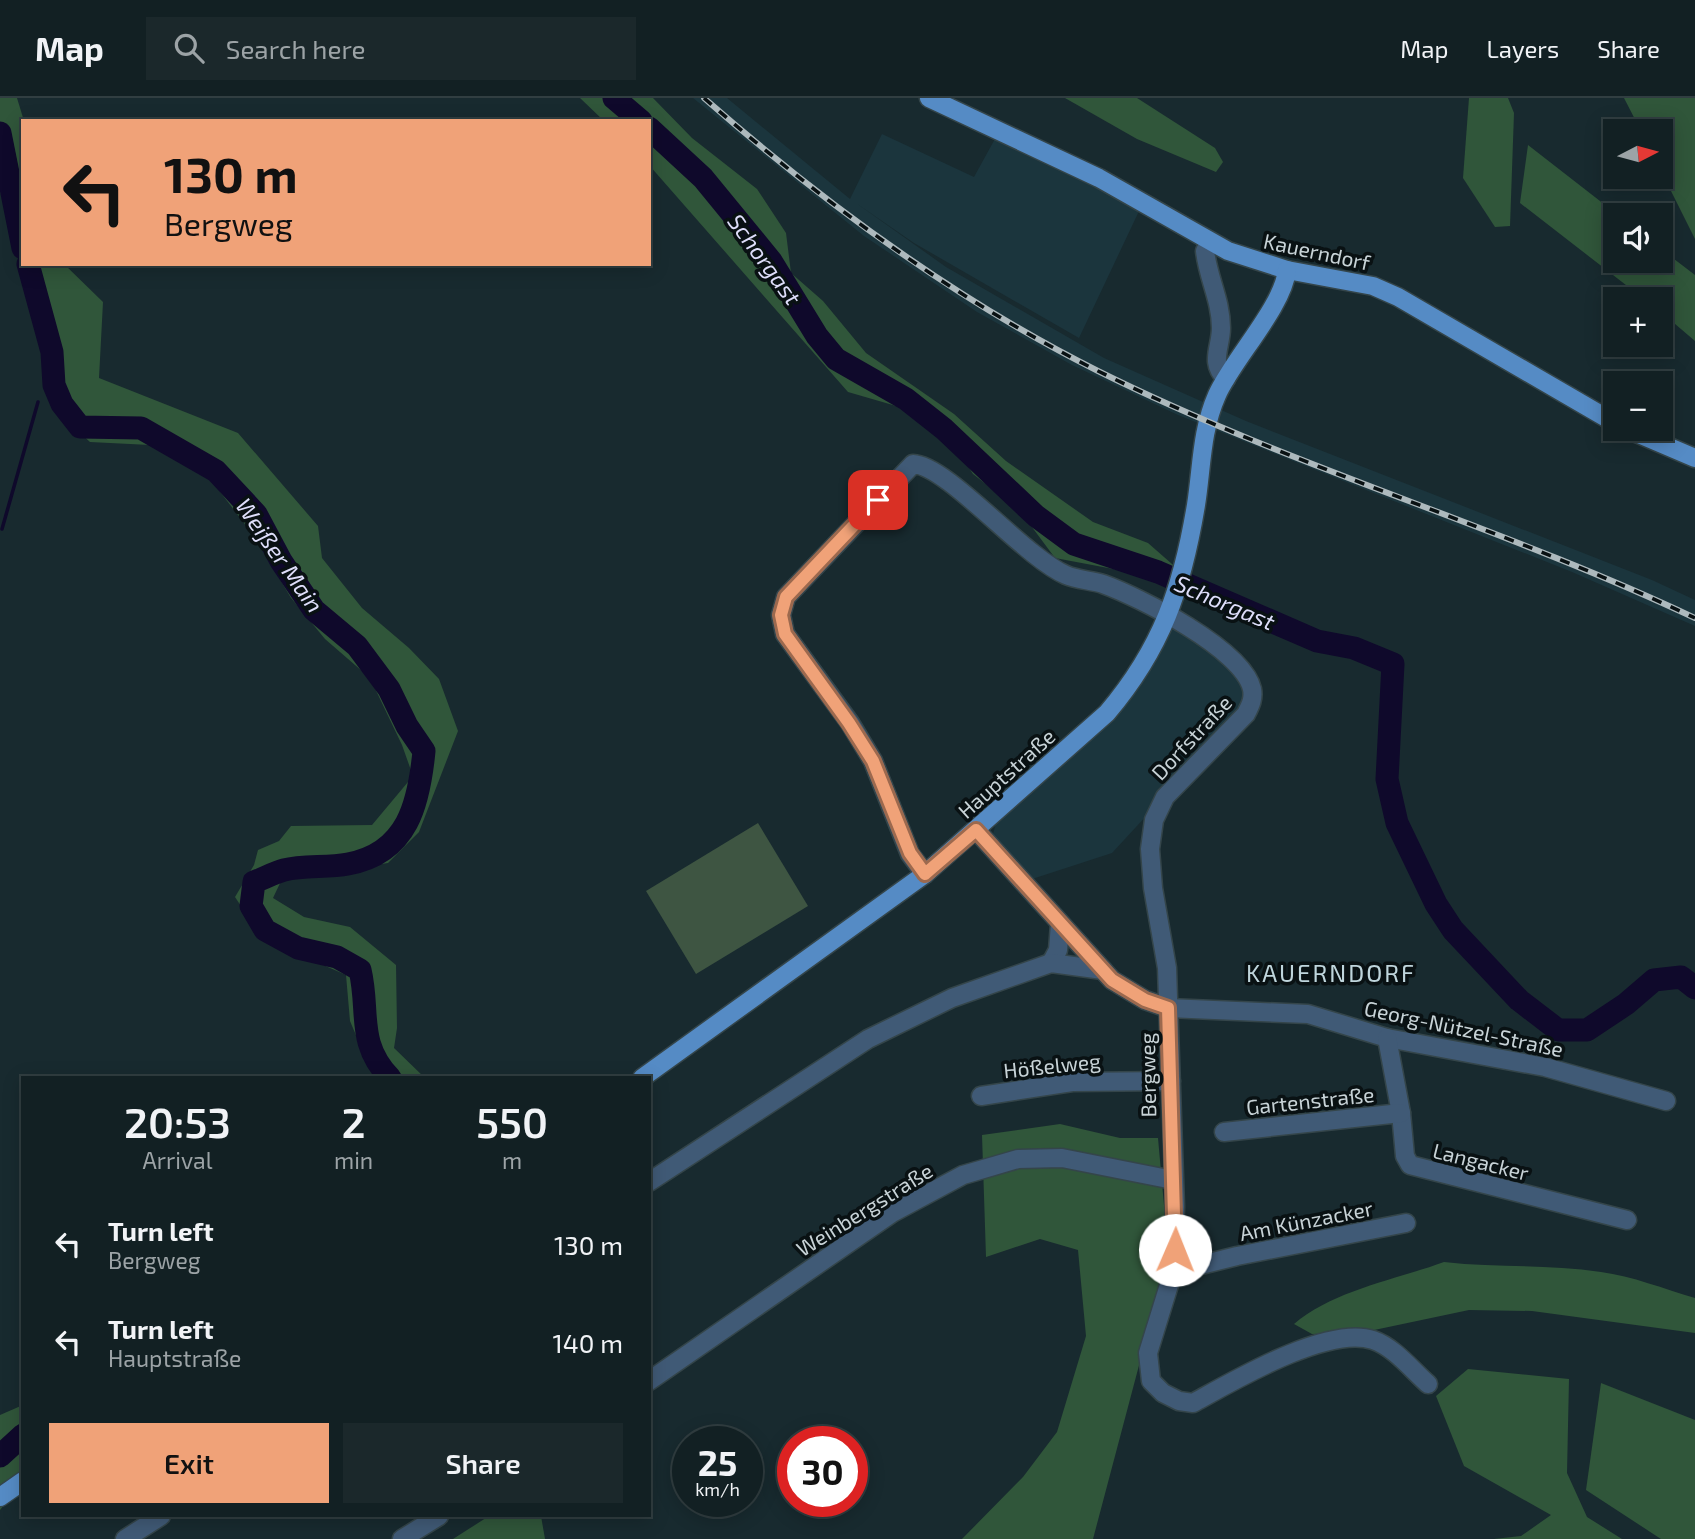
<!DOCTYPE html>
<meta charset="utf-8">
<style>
:root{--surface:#122023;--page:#1b282b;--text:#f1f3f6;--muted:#9ca3a6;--line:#313e41;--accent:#f0a278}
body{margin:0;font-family:"Exo 2",sans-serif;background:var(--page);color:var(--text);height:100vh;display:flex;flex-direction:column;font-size:26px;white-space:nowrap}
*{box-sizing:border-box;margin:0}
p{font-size:23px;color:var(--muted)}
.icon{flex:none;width:38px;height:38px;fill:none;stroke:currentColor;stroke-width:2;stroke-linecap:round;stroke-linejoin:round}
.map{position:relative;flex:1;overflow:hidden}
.details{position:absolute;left:21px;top:978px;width:630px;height:441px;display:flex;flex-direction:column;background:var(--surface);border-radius:0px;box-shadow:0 4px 18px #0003,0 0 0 2px var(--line)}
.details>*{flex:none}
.guide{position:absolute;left:21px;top:21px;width:630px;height:147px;border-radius:0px;box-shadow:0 4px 18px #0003,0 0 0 2px var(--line);background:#f0a278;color:#111;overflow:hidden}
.needle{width:46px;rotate:84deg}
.controls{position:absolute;left:1603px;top:21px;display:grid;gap:14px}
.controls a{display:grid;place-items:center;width:70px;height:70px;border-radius:0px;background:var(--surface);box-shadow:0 4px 18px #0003,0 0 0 2px var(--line);font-size:35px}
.speed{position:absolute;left:672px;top:1328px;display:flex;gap:14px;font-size:35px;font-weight:700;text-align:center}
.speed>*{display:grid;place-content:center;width:91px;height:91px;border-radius:50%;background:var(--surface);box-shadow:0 4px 18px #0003,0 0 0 2px var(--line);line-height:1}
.speed small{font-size:18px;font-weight:400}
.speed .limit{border:10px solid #d22;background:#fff;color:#111}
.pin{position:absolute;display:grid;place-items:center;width:60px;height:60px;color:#fff;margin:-30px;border-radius:14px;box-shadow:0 4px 10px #0006}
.me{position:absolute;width:77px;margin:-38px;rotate:1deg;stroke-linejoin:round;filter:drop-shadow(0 0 5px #0008)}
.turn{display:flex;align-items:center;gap:24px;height:147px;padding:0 28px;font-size:32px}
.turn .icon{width:91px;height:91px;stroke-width:2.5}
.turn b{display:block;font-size:49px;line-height:60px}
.eta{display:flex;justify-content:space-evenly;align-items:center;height:119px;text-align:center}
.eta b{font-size:42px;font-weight:600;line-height:49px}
.action{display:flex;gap:14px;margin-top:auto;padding:14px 28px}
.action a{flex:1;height:80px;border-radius:0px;background:var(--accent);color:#111;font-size:28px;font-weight:600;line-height:80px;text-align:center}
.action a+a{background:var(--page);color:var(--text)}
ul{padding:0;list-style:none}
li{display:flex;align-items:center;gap:21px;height:98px;padding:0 28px}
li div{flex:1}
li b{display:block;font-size:26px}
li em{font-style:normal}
header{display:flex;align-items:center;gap:42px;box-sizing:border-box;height:98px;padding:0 35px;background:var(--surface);border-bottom:2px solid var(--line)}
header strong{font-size:33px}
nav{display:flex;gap:38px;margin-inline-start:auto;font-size:24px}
.search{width:490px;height:63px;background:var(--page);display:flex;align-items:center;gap:18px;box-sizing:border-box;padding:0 24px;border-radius:0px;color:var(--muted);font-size:26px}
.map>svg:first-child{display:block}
.built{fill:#1b353d}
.green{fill:#3e5542}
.forest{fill:#30563a}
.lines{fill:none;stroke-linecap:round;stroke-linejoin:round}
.stream{stroke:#0f092b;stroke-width:3.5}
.river{stroke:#0f092b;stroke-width:23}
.minor-casing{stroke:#34454a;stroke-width:21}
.major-casing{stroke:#34454a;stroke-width:21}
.minor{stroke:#405a76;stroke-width:18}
.major{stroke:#558bc5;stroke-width:18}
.rail-casing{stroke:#adb9bd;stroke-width:6}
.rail{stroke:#091113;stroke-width:3.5;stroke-dasharray:10;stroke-linecap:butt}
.route-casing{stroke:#9c694e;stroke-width:18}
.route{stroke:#f0a278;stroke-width:12}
.labels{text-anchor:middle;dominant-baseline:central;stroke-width:7;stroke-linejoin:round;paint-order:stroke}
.street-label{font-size:21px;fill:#c8d3d7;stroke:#091113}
.water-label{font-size:23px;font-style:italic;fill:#dedefa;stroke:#091113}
.quarter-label{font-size:24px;letter-spacing:2px;fill:#bfd5dc;stroke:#091113}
</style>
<header>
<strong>Map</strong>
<div class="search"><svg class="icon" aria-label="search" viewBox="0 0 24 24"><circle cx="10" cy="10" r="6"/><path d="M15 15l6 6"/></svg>Search here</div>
<nav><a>Map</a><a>Layers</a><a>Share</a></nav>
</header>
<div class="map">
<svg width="1695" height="1441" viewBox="0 0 1695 1441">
<rect width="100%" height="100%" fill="#182a2f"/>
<!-- built -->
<g class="built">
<path d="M 693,0 L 727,0 L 850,101 L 882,36 L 974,79 L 996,39 L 1140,111 L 1079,240 L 914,145 L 856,105 L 946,169 L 1104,260 L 1246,323 L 1652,482 L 1695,502 L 1695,528 L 1572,474 L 1178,317 L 1072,267 L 977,214 L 864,138 Z"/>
<path d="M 1173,523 L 1229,565 L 1246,585 L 1244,612 L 1112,755 L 1029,782 L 995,746 L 993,736 L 996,725 L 1105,623 Z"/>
</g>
<!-- green -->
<path class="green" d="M 758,725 L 808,808 L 696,876 L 646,793 Z"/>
<!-- forest -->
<g class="forest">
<path d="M 0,0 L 17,0 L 24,23 L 23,166 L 64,166 L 103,204 L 99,280 L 238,335 L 318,428 L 322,460 L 362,510 L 409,550 L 439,581 L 458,633 L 419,734 L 388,765 L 282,781 L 273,800 L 304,819 L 350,829 L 396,867 L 397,930 L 394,950 L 425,980 L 374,980 L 350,923 L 346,877 L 262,840 L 235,799 L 254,767 L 258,752 L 279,743 L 291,728 L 372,727 L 413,678 L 402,647 L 370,580 L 325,541 L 291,500 L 254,438 L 211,382 L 150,347 L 90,344 L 52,309 L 27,187 L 0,93 Z"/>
<path d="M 580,0 L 653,0 L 692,40 L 757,91 L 786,135 L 791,175 L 823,203 L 866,255 L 954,316 L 1006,363 L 1093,424 L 1148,445 L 1180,473 L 1174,491 L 1156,479 L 1055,460 L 1020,413 L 973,376 L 958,353 L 910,312 L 848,294 L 649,67 L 649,23 L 604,23 Z"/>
<path d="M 1065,0 L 1137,0 L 1215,50 L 1223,64 L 1216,74 L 1137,41 Z"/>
<path d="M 1469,0 L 1508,0 L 1514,15 L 1510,128 L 1495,129 L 1463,80 Z"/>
<path d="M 1624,0 L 1695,0 L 1695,141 L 1661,73 L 1661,33 L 1641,33 Z"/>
<path d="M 1528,47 L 1618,117 L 1615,163 L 1661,163 L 1661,151 L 1695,177 L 1695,243 L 1661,214 L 1661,201 L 1644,201 L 1520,105 Z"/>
<path d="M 1060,1026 L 1120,1040 L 1158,1040 L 1167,1141 L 1155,1207 L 1093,1441 L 962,1441 L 1023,1379 L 1057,1334 L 1086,1238 L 1078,1152 L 1040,1141 L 986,1159 L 982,1037 Z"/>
<path d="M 1444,1164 C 1496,1170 1548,1166 1601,1174 C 1632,1178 1664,1191 1695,1200 L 1695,1235 L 1532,1213 L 1469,1212 L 1360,1235 L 1312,1236 L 1294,1226 C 1334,1192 1395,1182 1444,1164 Z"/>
<path d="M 1468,1271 L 1569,1281 L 1567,1375 L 1587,1419 L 1622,1441 L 1494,1441 L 1521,1438 L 1551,1417 L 1464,1368 L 1436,1298 Z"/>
<path d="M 1601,1285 L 1695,1322 L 1695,1441 L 1661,1441 L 1586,1392 Z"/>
<path d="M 23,1307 L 23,1382 L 0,1412 L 0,1317 Z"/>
<path d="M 489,1418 L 541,1418 L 545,1441 L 453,1441 Z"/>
</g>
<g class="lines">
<!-- stream -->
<path class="stream" d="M 2,431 L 38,304"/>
<!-- river -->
<g class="river">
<path d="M 614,0 L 641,23"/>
<path d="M 649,30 L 703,80 L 771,163 L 817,238 L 836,261 L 906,301 L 944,331 L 1036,418 L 1074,446 L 1158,474 L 1317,543 L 1354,550 L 1393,566 L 1387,681 L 1397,725 L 1436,806 L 1453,832 L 1519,902 L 1558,932 L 1587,932 L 1626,906 L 1654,882 L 1681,879 L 1695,890"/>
<path d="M 0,35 L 23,150"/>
<path d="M 28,166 L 52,254 L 54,287 L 62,306 L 80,329 L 141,330 L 216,373 L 256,416 L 281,463 L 314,512 L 357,548 L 389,591 L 407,628 L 424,653 C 419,705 408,755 348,766 C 327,770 304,767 284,772 C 273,775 263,781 254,784 L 251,808 L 265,832 L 298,850 L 337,859 L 360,872 C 370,914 356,944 390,980"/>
<path d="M 0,1358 L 23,1337"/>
</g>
<!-- minor casing -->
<g class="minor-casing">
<g id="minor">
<path d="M 1210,144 L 1205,153 C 1208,180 1221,202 1221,230 C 1221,250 1209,264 1226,281"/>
<path d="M 976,732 L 1112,882 L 1145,902 L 1168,910 L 1308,916 L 1387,940 L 1545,969 L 1666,1003"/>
<path d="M 925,776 L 910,756 L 873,663 L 850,625 L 785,536 L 781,517 L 786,499 L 913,366 C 947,367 1024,459 1066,477 C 1077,482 1091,482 1103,486 C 1139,499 1243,551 1252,591 C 1254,601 1250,608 1246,616 L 1165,699 L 1154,722 L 1150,751 L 1153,790 L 1167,870 L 1175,1109 L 1173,1174 L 1148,1255 L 1151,1283 L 1163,1295 L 1179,1303 L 1193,1305 C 1235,1282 1328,1227 1373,1242 C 1394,1249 1412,1272 1428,1286"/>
<path d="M 1051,865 L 1058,852 L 1060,826"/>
<path d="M 1387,940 L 1401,1015 L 1405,1058 L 1410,1067 L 1627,1122"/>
<path d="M 981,998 L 1072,984 L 1171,983"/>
<path d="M 1224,1034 L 1401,1015"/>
<path d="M 649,1084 L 868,941 L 952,900 L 1051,865 L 1103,872"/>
<path d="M 1173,1174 L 1237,1158 L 1406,1125"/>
<path d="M 649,1283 L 892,1115 L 963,1077 L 1018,1061 L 1062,1060 L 1173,1082"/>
<path d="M 125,1441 L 161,1418"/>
<path d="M 402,1441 L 439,1418"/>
</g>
</g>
<!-- major casing -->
<g class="major-casing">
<g id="major">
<path d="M 929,0 L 1099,80 L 1228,153 L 1287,172 L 1373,188 L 1398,199 L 1615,325"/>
<path d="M 1627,331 L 1695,360"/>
<path d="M 642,980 L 925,776 L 1107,615 C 1162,550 1182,491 1196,407 C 1202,369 1201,333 1217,297 C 1233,261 1283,209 1287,172"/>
<path d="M 0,1399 L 23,1383"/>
</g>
</g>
<!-- minor -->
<use href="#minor" class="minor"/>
<!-- major -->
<use href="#major" class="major"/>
<!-- rail casing -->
<g class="rail-casing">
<path id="rail" d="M 704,0 C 825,106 954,201 1098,273 C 1291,369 1500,428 1695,520"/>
</g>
<!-- rail -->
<use href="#rail" class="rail"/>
</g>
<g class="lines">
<!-- route casing -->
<g class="route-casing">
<path id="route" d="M 878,402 L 786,499 L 781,517 L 785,536 L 849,625 L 873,663 L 910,755 L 925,776 L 976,732 L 1112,882 L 1145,902 L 1168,910 L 1175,1152"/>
</g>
<!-- route -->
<use href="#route" class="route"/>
</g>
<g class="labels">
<!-- street labels -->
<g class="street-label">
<text transform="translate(1317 153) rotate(12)">Kauerndorf</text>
<text transform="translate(1191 639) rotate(-47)">Dorfstraße</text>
<text transform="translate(1006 675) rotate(-42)">Hauptstraße</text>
<text transform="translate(1464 930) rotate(12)">Georg-Nützel-Straße</text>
<text transform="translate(1052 967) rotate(-6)">Hößelweg</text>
<text transform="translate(1147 977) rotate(-91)">Bergweg</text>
<text transform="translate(1310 1002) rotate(-6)">Gartenstraße</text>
<text transform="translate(1481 1063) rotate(14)">Langacker</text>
<text transform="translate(864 1111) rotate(-32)">Weinbergstraße</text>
<text transform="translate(1306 1122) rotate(-11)">Am Künzacker</text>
</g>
<!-- water labels -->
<g class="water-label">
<text transform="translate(765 161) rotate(54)">Schorgast</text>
<text transform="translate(280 457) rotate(55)">Weißer Main</text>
<text transform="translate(1225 504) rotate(23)">Schorgast</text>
</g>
<!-- quarter labels -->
<g class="quarter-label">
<text x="1331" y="874">KAUERNDORF</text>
</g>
</g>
</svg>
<div class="controls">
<a><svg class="needle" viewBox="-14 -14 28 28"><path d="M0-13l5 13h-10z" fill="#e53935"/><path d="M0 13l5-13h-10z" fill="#9ca3a6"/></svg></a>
<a><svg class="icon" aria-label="sound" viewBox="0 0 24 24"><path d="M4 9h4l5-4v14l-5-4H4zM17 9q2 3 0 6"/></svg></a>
<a>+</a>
<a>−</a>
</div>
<div class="speed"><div>25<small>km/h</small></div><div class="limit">30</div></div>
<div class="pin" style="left:878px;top:402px;background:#d93025"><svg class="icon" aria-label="arrive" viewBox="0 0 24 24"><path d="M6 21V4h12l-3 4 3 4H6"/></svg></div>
<svg class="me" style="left:1175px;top:1152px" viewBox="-20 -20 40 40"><circle r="19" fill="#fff"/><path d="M0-13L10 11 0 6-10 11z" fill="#f0a278"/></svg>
<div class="guide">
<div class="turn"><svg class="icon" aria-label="left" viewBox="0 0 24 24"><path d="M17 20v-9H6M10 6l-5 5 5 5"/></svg><div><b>130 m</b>Bergweg</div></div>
</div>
<section class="details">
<div class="eta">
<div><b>20:53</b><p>Arrival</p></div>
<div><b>2</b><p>min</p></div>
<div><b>550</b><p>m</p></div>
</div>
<ul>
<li><svg class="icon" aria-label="left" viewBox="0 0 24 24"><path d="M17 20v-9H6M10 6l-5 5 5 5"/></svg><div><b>Turn left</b><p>Bergweg</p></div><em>130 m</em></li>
<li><svg class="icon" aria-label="left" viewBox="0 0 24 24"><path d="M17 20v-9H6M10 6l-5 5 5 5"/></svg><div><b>Turn left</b><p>Hauptstraße</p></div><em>140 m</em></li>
</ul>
<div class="action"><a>Exit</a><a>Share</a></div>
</section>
</div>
